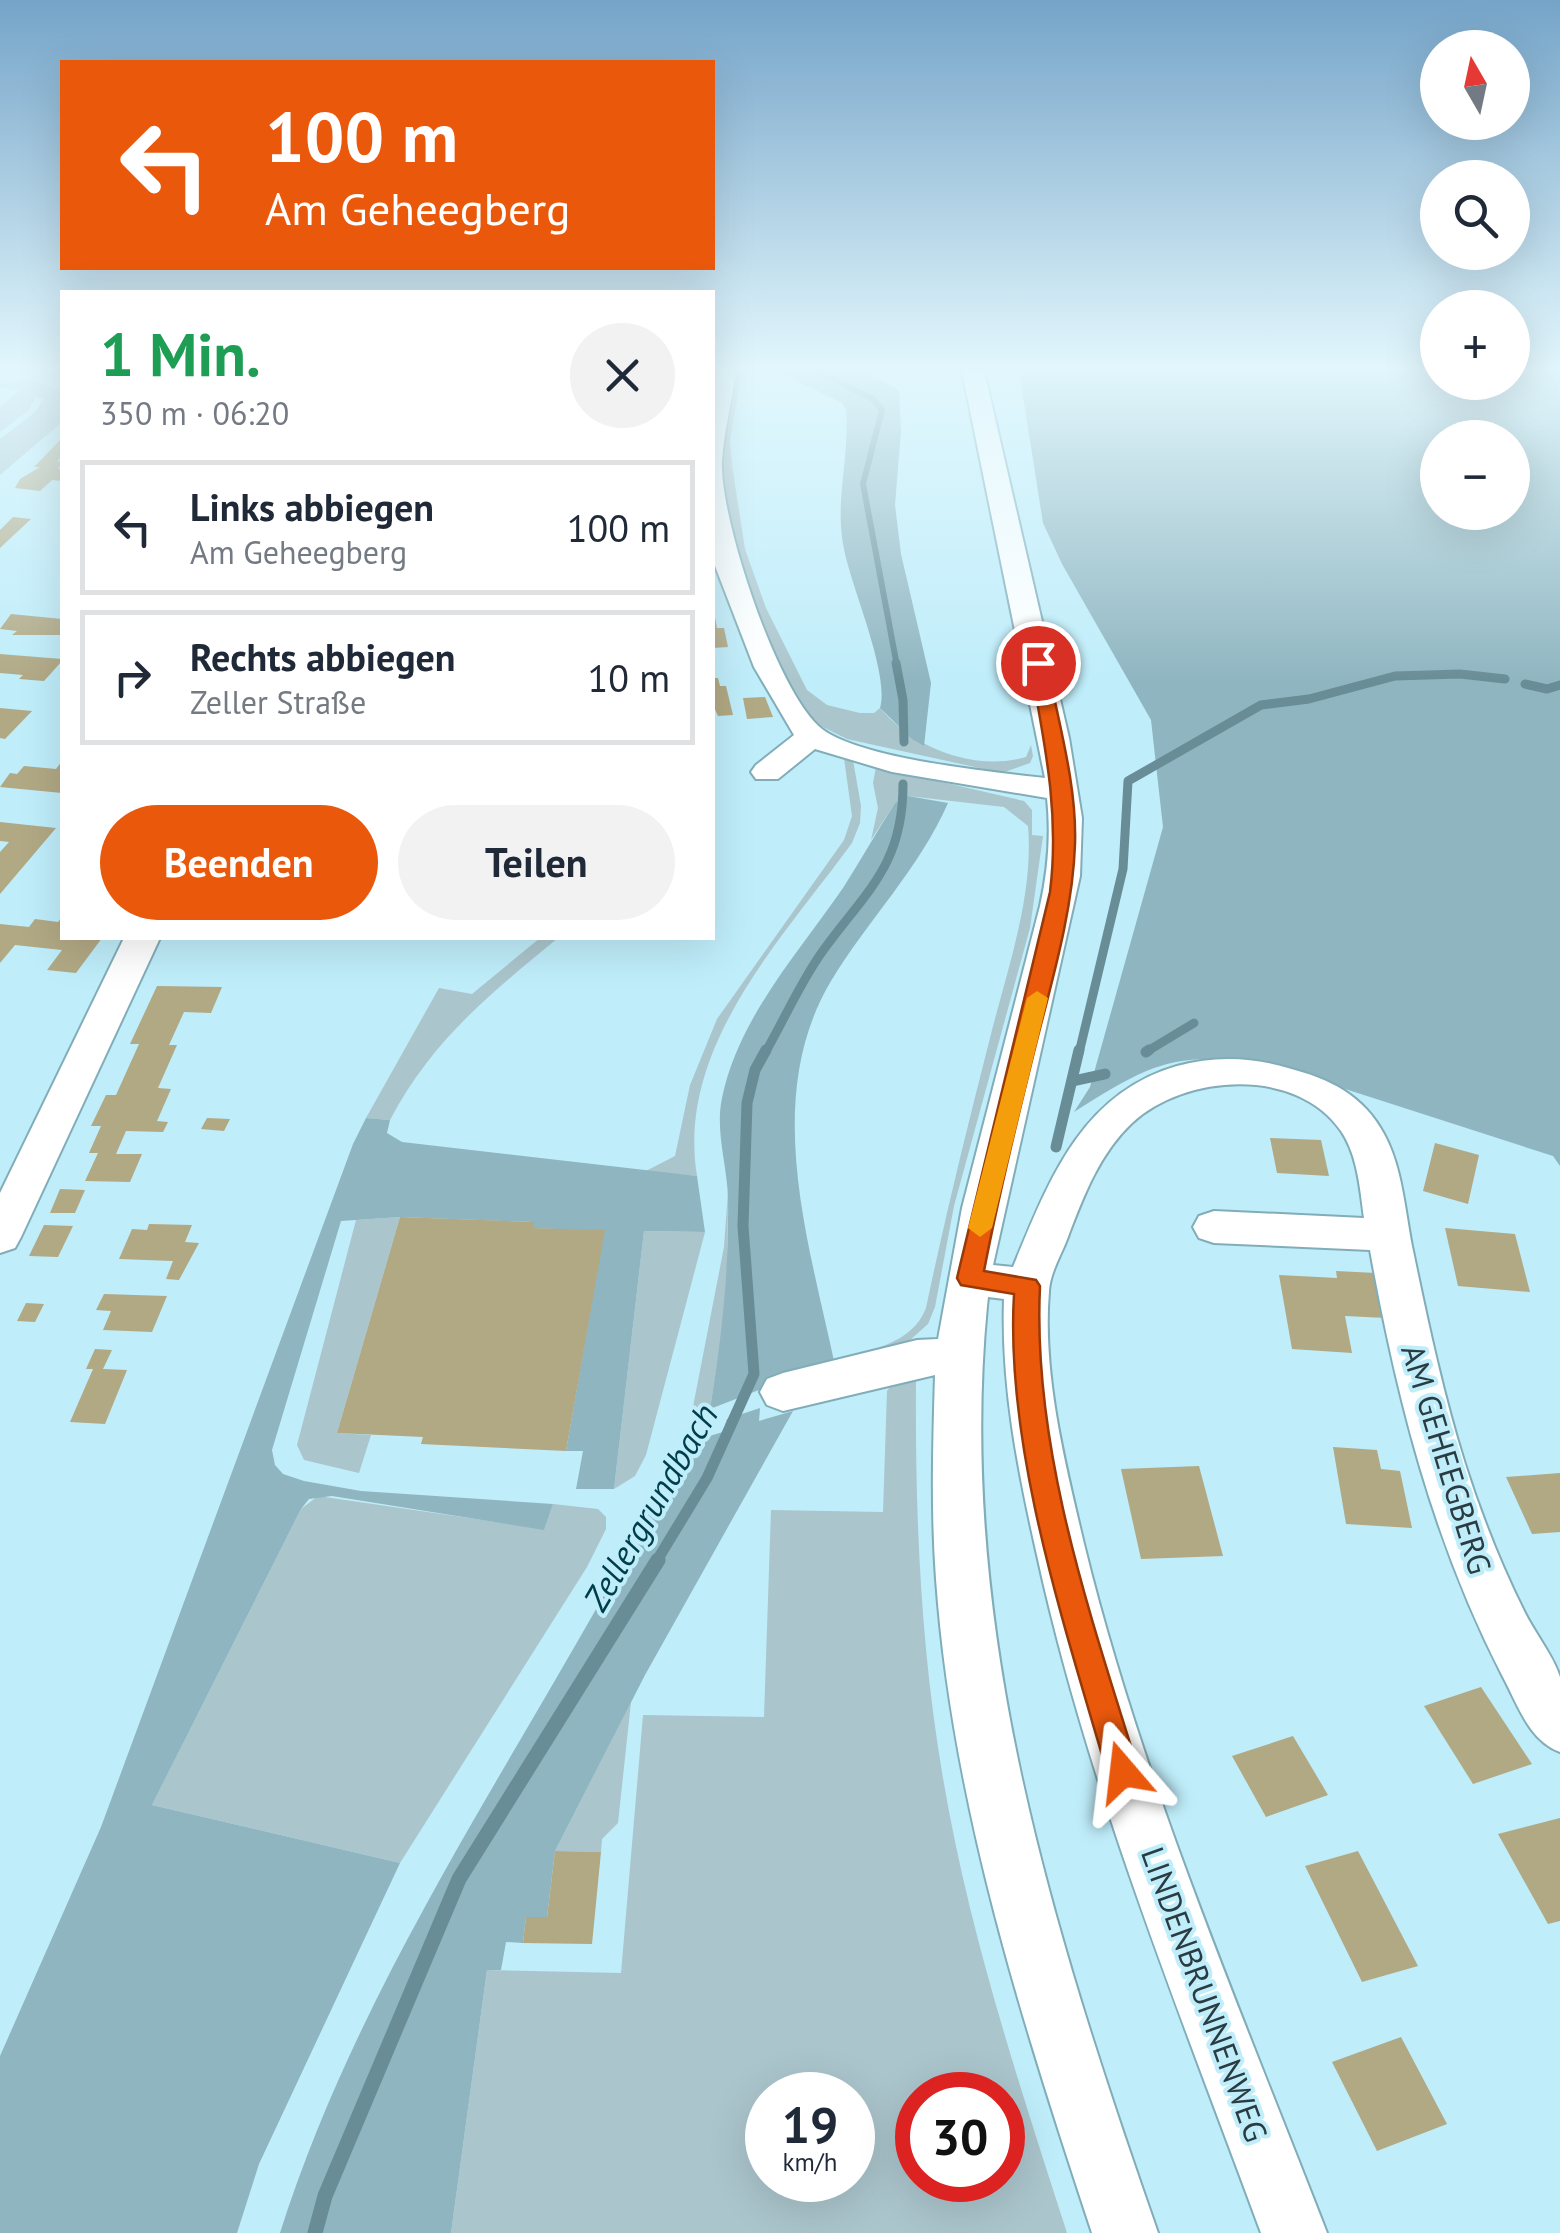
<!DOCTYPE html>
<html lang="de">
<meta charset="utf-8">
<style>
:root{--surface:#fff;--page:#f2f2f3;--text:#1f2937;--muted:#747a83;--line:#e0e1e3;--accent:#ea580c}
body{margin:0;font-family:"PT Sans",sans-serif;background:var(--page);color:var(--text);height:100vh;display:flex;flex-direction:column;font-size:38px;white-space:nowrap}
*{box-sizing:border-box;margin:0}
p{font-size:32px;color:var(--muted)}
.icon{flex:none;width:55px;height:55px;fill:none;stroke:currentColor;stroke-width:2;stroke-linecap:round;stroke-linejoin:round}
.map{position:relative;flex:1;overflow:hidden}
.side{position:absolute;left:60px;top:290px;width:655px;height:650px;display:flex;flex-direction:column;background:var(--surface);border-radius:0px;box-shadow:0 10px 40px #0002}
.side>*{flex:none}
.banner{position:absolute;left:60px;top:60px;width:655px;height:210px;border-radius:0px;box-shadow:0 10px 40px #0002;background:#ea580c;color:#fff;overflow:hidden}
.needle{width:65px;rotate:351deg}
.controls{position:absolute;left:1420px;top:30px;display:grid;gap:20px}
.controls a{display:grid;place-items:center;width:110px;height:110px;border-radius:50%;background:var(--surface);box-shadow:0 10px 40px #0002;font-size:50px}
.speed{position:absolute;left:745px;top:2072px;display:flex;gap:20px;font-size:50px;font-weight:700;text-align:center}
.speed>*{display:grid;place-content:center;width:130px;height:130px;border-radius:50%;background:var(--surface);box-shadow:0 10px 40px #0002;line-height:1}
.speed small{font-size:25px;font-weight:400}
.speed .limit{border:15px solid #d22;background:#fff;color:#111}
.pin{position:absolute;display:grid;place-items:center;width:85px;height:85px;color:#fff;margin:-42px;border:5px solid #fff;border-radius:50%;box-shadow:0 2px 10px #0007}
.me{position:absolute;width:110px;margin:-55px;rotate:343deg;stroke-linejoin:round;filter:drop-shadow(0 0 8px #0008)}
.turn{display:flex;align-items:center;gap:35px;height:210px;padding:0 40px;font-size:45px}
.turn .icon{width:130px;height:130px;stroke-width:2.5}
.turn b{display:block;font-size:70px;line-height:85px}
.round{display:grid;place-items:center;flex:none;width:105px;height:105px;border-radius:52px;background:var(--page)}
.head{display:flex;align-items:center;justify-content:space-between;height:170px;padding:0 40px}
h1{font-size:60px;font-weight:700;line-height:75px;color:#1e9e55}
.action{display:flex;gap:20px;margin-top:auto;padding:20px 40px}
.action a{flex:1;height:115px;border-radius:60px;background:var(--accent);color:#fff;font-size:40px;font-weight:700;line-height:115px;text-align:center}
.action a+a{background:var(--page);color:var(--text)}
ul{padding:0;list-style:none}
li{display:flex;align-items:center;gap:30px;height:135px;margin:0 20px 15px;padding:0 20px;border:5px solid var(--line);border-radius:0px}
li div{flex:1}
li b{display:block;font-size:38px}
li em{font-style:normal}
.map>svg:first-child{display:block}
.green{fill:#abc5cc;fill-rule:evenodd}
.forest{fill:#8fb5c0;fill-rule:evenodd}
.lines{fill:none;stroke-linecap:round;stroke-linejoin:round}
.stream-far3{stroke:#688d97;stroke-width:6}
.stream-far2{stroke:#688d97;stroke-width:9}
.stream-far1{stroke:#688d97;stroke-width:11}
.stream{stroke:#688d97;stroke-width:15}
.building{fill:#b1a884}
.minor-casing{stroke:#81adb9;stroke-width:4}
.minor{fill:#fff;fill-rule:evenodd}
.route{fill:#ea580c;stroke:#983908;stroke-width:2.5}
.slow{fill:#f59e0b}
.labels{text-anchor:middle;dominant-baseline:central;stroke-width:8;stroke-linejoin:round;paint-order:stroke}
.near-street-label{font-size:32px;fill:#2a3c41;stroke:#bfedfa}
.near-water-label{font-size:35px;font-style:italic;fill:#003d4a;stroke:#bfedfa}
</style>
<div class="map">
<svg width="1560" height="2233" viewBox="0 0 1560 2233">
<rect width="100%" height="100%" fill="#bfedfa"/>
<!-- green -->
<g class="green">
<path d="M 736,371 L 742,371 L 730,440 L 732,465 L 745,549 L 766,608 L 807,690 L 827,705 L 860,713 L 874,713 L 880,708 C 914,748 974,772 1026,757 L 1031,745 L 1033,756 L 1030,763 L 1002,773 L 847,739 L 821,726 L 802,708 C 771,647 732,567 723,500 C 718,457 728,413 736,371 Z"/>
<path d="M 29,379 L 62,392 L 62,422 L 0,475 L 0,439 L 34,413 L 44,399 L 36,397 L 28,411 L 0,432 L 0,407 L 20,390 L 0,388 L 0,384 Z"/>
<path d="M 844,758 L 853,760 L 861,806 L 860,823 L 852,843 C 782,939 676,1047 697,1176 L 644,1172 L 675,1156 L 690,1085 L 717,1019 L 844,840 L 852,816 Z"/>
<path d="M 876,767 L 1024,801 L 1032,810 L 1032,835 L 1043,836 L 1030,928 L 954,1206 L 935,1307 L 928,1324 L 909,1341 L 853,1363 L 834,1361 C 868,1350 912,1345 926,1308 C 945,1217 967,1128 990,1038 C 1007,970 1034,896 1028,826 L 1004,807 L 908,796 L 895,803 L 871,840 L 878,808 L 873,783 Z"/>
<path d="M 540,938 L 558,938 C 490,994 432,1040 390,1120 L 366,1118 L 439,988 L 472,994 Z"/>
<path d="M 728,1191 L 727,1302 L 710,1409 L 692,1412 L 724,1247 Z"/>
<path d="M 400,1217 L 337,1433 L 371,1435 L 359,1473 L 304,1460 L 297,1445 L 356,1220 Z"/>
<path d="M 644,1231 L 705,1232 L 646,1455 L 635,1476 L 614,1489 Z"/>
<path d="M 916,1376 C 915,1511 920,1644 943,1778 C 969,1933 1019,2084 1067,2233 L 451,2233 L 487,1970 L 621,1973 L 643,1715 L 764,1717 L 771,1510 L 883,1512 L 887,1391 L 896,1378 ZM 768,2095 L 852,2095 L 852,2180 L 768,2180 ZM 918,2095 L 1002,2095 L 1002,2180 L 918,2180 Z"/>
<path d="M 318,1496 L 544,1529 L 553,1504 L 598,1509 L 606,1517 L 606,1529 L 587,1567 L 400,1863 L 152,1805 L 301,1509 Z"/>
<path d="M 631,1702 L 618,1823 L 602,1839 L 601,1852 L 555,1851 Z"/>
</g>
<!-- forest -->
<g class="forest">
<path d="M 776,371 L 863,371 L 899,390 L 901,431 L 895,505 L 901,554 L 931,683 L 924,746 L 912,739 L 880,708 C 890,674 851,587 844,549 C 834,502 850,457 846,410 L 842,403 Z"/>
<path d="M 1019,371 L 1437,371 L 1438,382 L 1512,382 L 1513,371 L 1560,371 L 1560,1166 L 1553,1156 L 1268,1064 C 1174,1051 1152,1063 1074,1112 L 1090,1087 L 1163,827 L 1151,720 L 1062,564 L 1043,523 ZM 1438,438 L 1512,438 L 1512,512 L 1438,512 Z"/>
<path d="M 908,796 L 948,803 C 919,869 868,920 831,981 C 762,1097 808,1239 834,1361 L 710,1409 C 722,1335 729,1273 728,1197 C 727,1164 715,1131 722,1098 C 739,1017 797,955 843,888 C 861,860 877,831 895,803 Z"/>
<path d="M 366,1118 L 390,1120 L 387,1133 L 402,1142 L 697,1176 L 705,1232 L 644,1231 L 614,1489 L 576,1489 L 583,1451 L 566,1451 L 604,1231 L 533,1228 L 533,1222 L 400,1217 L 341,1221 L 272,1450 L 275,1465 L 283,1474 L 304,1481 L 361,1491 L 553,1504 L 544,1530 L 332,1496 L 309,1499 L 301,1509 L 152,1805 L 400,1863 L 259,2164 L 237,2233 L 0,2233 L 0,2056 L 101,1827 L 353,1144 Z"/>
<path d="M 760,1408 L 759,1421 L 793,1411 L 645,1675 L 555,1851 L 547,1917 L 526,1917 L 523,1943 L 506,1942 L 501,1970 L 487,1970 L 451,2233 L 280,2233 C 352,2006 483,1809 599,1604 C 629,1551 657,1497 686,1443 L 723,1432 L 727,1419 Z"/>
</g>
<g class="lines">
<!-- stream-far3 -->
<path class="stream-far3" d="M 817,371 L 873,399 L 882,410 L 863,484 L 897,666"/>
<!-- stream-far2 -->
<g class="stream-far2">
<path d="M 896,663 L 903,700 L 904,742"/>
<path d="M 1525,684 L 1547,689 L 1560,685"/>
<path d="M 1146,1052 L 1194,1023"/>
<path d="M 765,1053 C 784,1020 800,983 822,952 C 866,891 903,866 903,784"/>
<path d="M 1079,1053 L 1123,869 L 1128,781 L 1261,705 L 1309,699 L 1395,676 L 1460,674 L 1505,679"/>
</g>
<!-- stream-far1 -->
<g class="stream-far1">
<path d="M 1146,1052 L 1149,1050"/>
<path d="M 1073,1081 L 1105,1074"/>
<path d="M 1056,1147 L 1079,1050"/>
<path d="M 656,1562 L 707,1478 L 754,1374 L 743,1226 L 747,1103 L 755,1070 L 766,1050"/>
</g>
<!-- stream -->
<path class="stream" d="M 315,2233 L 325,2196 L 459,1879 L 658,1560"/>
</g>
<!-- building -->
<g class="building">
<path d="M 62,438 L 62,457 L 57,461 L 62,462 L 58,469 L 62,469 L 62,481 L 52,480 L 40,491 L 15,488 L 20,479 L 40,467 L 34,467 Z"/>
<path d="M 13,517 L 31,519 L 0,548 L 0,530 Z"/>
<path d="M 714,612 L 717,628 L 724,628 L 728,647 L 712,648 Z"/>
<path d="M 11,614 L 62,619 L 62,635 L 12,635 L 17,631 L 0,629 Z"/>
<path d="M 0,654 L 62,659 L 62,661 L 44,681 L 19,679 L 23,675 L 0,673 Z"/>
<path d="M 712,678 L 718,678 L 720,686 L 726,686 L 733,715 L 718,716 L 712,703 Z"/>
<path d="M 765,697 L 773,717 L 747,719 L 743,698 Z"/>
<path d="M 0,708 L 32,711 L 5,739 L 0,738 Z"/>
<path d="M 62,761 L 62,793 L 0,787 L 10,773 L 17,774 L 24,766 L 56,769 Z"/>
<path d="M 0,822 L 56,828 L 0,894 L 0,852 L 9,842 L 0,841 Z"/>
<path d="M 62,917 L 62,938 L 102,938 L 76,973 L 47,970 L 62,950 L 15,945 L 0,963 L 0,924 L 29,927 L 35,919 L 58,922 Z"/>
<path d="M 157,986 L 222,987 L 211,1013 L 184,1012 L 169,1045 L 177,1045 L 158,1088 L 171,1089 L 157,1121 L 168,1122 L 163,1132 L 126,1131 L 116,1154 L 142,1154 L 130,1182 L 85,1181 L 98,1153 L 89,1153 L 101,1126 L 91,1126 L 106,1095 L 116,1095 L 139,1044 L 130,1044 Z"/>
<path d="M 207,1118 L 230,1119 L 224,1131 L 201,1129 Z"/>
<path d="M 1270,1138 L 1321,1140 L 1329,1176 L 1277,1173 Z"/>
<path d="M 1435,1143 L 1479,1155 L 1468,1204 L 1423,1191 Z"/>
<path d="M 60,1189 L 85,1190 L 75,1213 L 50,1213 Z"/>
<path d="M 400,1217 L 534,1222 L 533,1228 L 605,1230 L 566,1451 L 421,1444 L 423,1437 L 337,1433 Z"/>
<path d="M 149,1224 L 192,1225 L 185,1242 L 199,1243 L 179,1280 L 166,1279 L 173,1261 L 119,1259 L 132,1229 L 147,1230 Z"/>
<path d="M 44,1225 L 73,1226 L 58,1257 L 29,1256 Z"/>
<path d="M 1445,1228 L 1515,1234 L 1530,1292 L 1458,1286 Z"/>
<path d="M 1336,1271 L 1376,1273 L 1386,1318 L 1345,1316 L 1352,1353 L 1292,1349 L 1279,1275 L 1337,1278 Z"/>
<path d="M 104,1294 L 167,1296 L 152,1332 L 103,1330 L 111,1311 L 96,1310 Z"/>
<path d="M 26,1303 L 44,1304 L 35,1322 L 17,1321 Z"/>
<path d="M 95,1349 L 112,1350 L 103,1369 L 127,1370 L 105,1424 L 70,1422 L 93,1369 L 86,1369 Z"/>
<path d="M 1333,1447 L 1377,1450 L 1381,1469 L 1400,1471 L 1412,1528 L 1346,1524 Z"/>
<path d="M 1199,1466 L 1223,1556 L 1141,1559 L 1121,1469 Z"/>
<path d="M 1560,1473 L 1560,1532 L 1532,1534 L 1506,1477 Z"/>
<path d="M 1481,1687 L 1532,1764 L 1473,1784 L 1424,1706 Z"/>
<path d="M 1293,1736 L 1328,1795 L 1266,1817 L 1232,1756 Z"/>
<path d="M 1560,1818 L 1560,1921 L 1548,1924 L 1498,1834 Z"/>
<path d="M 555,1851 L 601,1852 L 592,1944 L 523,1943 L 526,1917 L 547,1917 Z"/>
<path d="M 1358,1851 L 1418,1966 L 1362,1982 L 1305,1866 Z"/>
<path d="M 1401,2037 L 1447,2124 L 1377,2151 L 1332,2062 Z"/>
</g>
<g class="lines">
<!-- minor casing -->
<g class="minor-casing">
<g id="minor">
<path d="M 714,371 L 736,371 C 732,400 724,432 722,461 C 719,516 777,694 822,729 C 861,759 993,772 1045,778 L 962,371 L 984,371 L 1069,738 L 1082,818 L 1080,876 L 993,1265 L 1013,1267 C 1048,1183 1080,1094 1177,1066 C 1214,1056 1251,1057 1288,1068 C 1330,1079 1363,1095 1384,1134 C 1403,1169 1405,1213 1413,1251 C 1428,1323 1443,1394 1465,1464 C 1481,1514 1500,1563 1524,1611 C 1534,1632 1553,1655 1560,1677 C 1560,1698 1560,1730 1560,1752 C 1529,1741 1518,1705 1503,1677 C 1433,1541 1397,1399 1370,1250 L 1214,1243 L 1199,1238 L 1193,1227 L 1199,1216 L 1214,1211 L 1364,1218 C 1360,1190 1358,1156 1341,1131 C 1296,1066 1185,1074 1132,1123 C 1100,1153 1084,1195 1069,1234 C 1063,1252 1050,1272 1049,1291 C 1042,1374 1065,1463 1084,1544 C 1142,1781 1239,2006 1327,2233 L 1261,2233 C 1179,2010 1088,1788 1037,1555 C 1018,1471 1001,1386 1004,1299 L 988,1297 L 987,1306 C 956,1627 1054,1935 1158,2233 L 1092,2233 C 1022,2021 952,1803 936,1579 C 931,1511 933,1443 935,1375 L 783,1411 L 767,1405 L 760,1392 L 767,1379 L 783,1373 L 917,1340 L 938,1339 L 962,1208 L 1040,906 C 1048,870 1051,835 1047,798 L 892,772 L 815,749 L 778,779 L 756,779 L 751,772 L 756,765 L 794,735 L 754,667 L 712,558 Z"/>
<path d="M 124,938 L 160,938 L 21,1237 L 15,1248 L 0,1253 L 0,1193 Z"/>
</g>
</g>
<!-- minor -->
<use href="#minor" class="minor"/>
</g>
<!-- sky -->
<linearGradient id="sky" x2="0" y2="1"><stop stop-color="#75a4c8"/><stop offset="0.54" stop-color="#e2f7fd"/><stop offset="1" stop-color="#e2f7fd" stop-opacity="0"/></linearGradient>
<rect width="1560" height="683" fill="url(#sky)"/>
<!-- route -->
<path class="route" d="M 1038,658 L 1047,663 C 1058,722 1077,784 1075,844 C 1073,909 1053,977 1037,1040 C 1018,1116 999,1193 984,1271 L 1036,1280 L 1040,1286 C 1032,1450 1091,1617 1139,1772 L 1134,1782 L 1123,1787 L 1112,1782 L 1107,1772 C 1064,1624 1005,1448 1014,1294 L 961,1285 L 957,1278 L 1050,892 C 1060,812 1044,741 1030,663 Z"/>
<!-- slow -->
<path class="slow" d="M 1037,991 L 1048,998 L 992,1228 L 980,1237 L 968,1228 L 1027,998 Z"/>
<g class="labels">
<!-- near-street labels -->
<g class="near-street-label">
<text transform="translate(1447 1459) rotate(73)">AM GEHEEGBERG</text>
<text transform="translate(1205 1994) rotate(70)">LINDENBRUNNENWEG</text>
</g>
<!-- near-water labels -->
<g class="near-water-label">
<text transform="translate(650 1507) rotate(-60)">Zellergrundbach</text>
</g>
</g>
</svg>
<div class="controls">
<a><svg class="needle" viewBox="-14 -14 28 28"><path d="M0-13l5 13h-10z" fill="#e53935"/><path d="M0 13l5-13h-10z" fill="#747a83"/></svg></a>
<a><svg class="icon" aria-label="search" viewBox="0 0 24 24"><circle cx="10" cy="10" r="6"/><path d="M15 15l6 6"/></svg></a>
<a>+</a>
<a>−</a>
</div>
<div class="speed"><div>19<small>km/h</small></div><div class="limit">30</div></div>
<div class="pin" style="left:1038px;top:663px;background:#d93025"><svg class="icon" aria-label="arrive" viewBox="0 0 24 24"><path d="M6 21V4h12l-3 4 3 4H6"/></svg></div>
<svg class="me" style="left:1123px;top:1772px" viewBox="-20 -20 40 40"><path d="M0-17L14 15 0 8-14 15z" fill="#ea580c" stroke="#fff" stroke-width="4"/></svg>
<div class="banner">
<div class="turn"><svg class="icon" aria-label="left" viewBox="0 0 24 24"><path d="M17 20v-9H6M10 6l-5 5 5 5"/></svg><div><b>100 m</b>Am Geheegberg</div></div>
</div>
<section class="side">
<div class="head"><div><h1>1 Min.</h1><p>350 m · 06:20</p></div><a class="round"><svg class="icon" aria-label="close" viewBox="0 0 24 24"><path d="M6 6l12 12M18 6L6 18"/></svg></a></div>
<ul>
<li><svg class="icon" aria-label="left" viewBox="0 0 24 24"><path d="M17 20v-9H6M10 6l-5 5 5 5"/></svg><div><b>Links abbiegen</b><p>Am Geheegberg</p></div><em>100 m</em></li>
<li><svg class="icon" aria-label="right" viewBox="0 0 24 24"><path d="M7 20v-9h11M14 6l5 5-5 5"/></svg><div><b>Rechts abbiegen</b><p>Zeller Straße</p></div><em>10 m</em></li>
</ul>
<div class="action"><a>Beenden</a><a>Teilen</a></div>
</section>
</div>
